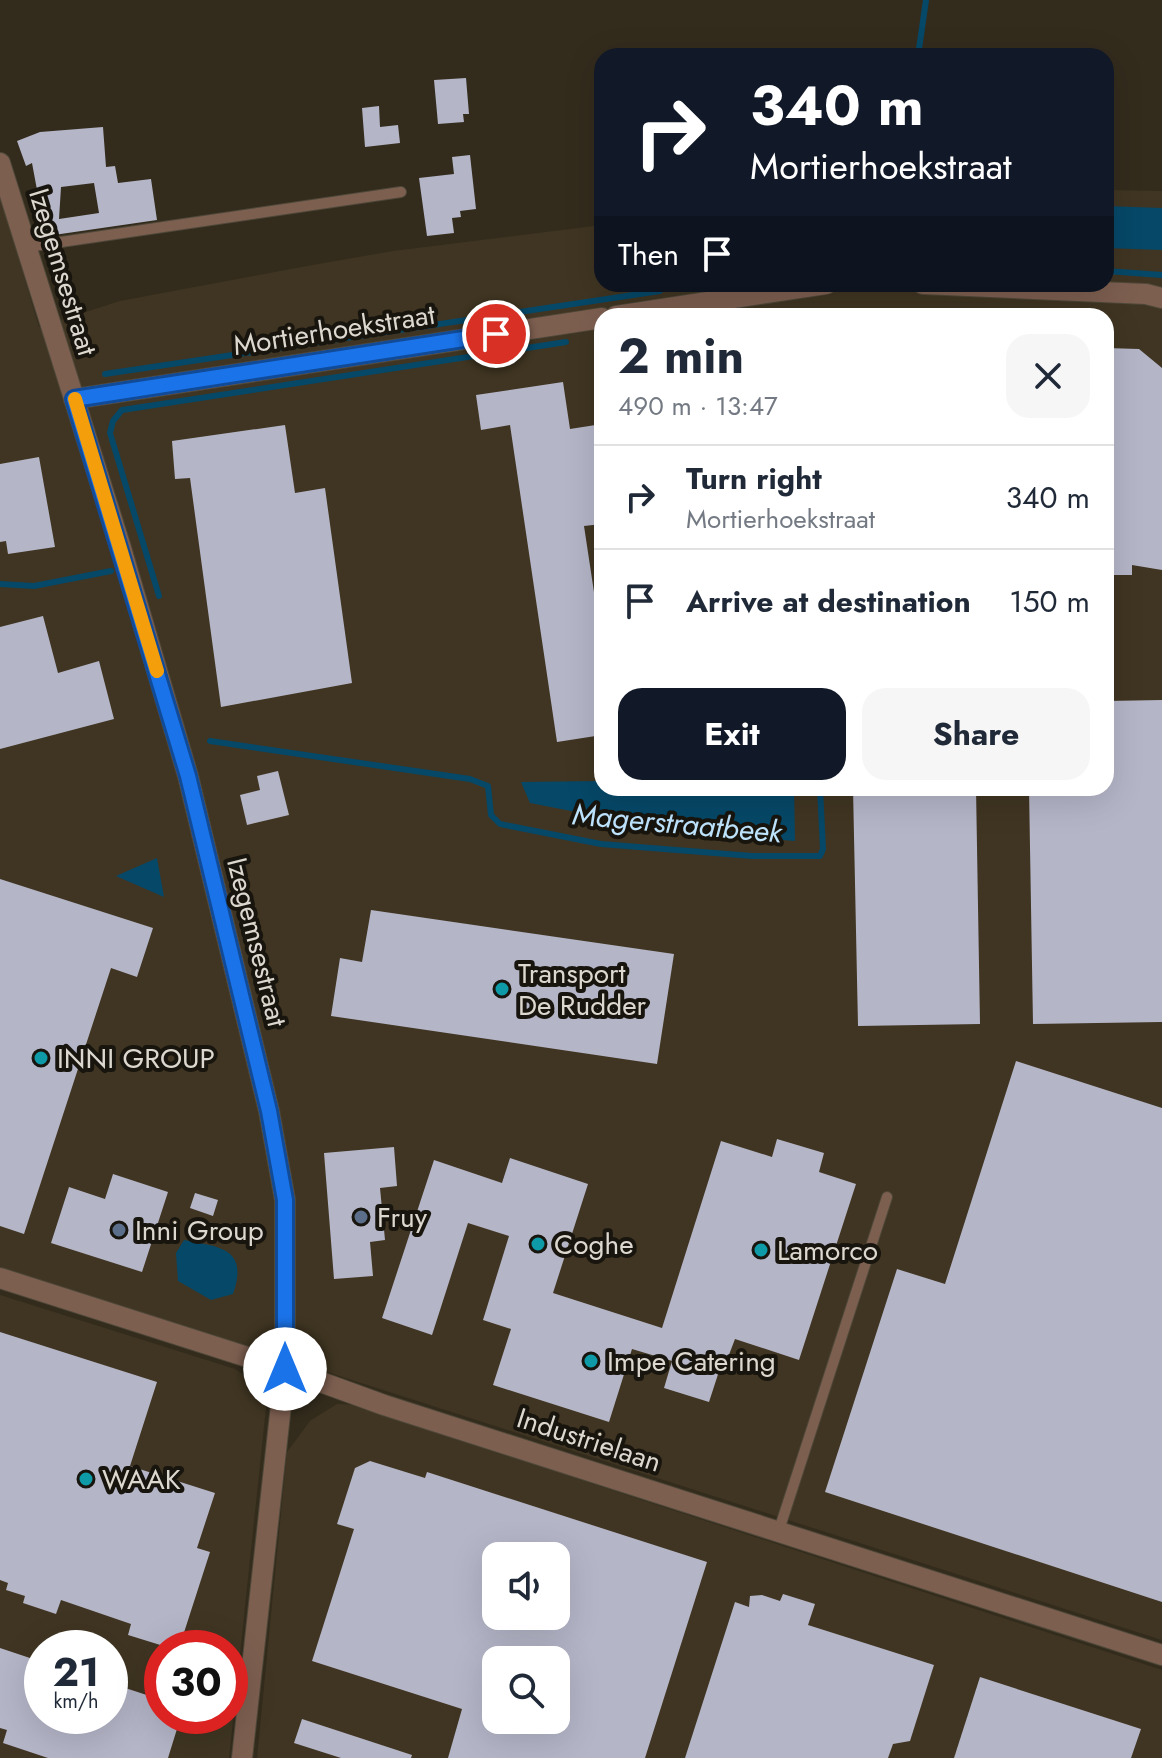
<!DOCTYPE html>
<meta charset="utf-8">
<style>
:root{--surface:#fff;--page:#f6f6f7;--text:#1f2937;--muted:#747a83;--line:#e0e1e3;--accent:#111827}
body{margin:0;font-family:Jost,sans-serif;background:var(--page);color:var(--text);height:100vh;display:flex;flex-direction:column;font-size:30px;white-space:nowrap}
*{box-sizing:border-box;margin:0}
p{font-size:26px;color:var(--muted)}
.icon{flex:none;width:44px;height:44px;fill:none;stroke:currentColor;stroke-width:2;stroke-linecap:round;stroke-linejoin:round}
.map{position:relative;flex:1;overflow:hidden}
.side{position:absolute;left:594px;top:308px;width:520px;height:488px;display:flex;flex-direction:column;background:var(--surface);border-radius:24px;box-shadow:0 8px 32px #0002}
.side>*{flex:none}
.banner{position:absolute;left:594px;top:48px;width:520px;height:244px;border-radius:24px;box-shadow:0 8px 32px #0002;background:#111827;color:#fff;overflow:hidden}
.fabs{position:absolute;left:482px;top:1542px;display:grid;gap:16px}
.fabs a{display:grid;place-items:center;width:88px;height:88px;border-radius:16px;background:var(--surface);box-shadow:0 8px 32px #0002;font-size:40px}
.speed{position:absolute;left:24px;top:1630px;display:flex;gap:16px;font-size:40px;font-weight:700;text-align:center}
.speed>*{display:grid;place-content:center;width:104px;height:104px;border-radius:50%;background:var(--surface);box-shadow:0 8px 32px #0002;line-height:1}
.speed small{font-size:20px;font-weight:400}
.speed .limit{border:12px solid #d22;background:#fff;color:#111}
.pin{position:absolute;display:grid;place-items:center;width:68px;height:68px;color:#fff;margin:-34px;border:4px solid #fff;border-radius:50%;box-shadow:0 2px 8px #0007}
.me{position:absolute;width:88px;margin:-44px;rotate:0deg;stroke-linejoin:round;filter:drop-shadow(0 0 6px #0008)}
.turn{display:flex;align-items:center;gap:28px;height:168px;padding:0 24px;font-size:36px}
.turn .icon{width:104px;height:104px;stroke-width:2.5}
.turn b{display:block;font-size:56px;line-height:68px}
.then{display:flex;align-items:center;height:76px;padding:0 24px;background:#0003;gap:16px;font-size:30px}
.round{display:grid;place-items:center;flex:none;width:84px;height:84px;border-radius:24px;background:var(--page)}
.summary{display:flex;align-items:center;justify-content:space-between;height:136px;padding:0 24px}
h1{font-size:48px;font-weight:700;line-height:60px}
.action{display:flex;gap:16px;margin-top:auto;padding:16px 24px}
.action a{flex:1;height:92px;border-radius:24px;background:var(--accent);color:#fff;font-size:32px;font-weight:700;line-height:92px;text-align:center}
.action a+a{background:var(--page);color:var(--text)}
ul{padding:0;list-style:none}
li{display:flex;align-items:center;gap:24px;height:104px;padding:0 24px;border-top:2px solid var(--line)}
li div{flex:1}
li b{display:block;font-size:30px}
li em{font-style:normal}
.map>svg:first-child{display:block}
.built{fill:#403522;fill-rule:evenodd}
.water{fill:#064868}
.lines{fill:none;stroke-linecap:round;stroke-linejoin:round}
.stream{stroke:#064868;stroke-width:6}
.building{fill:#b4b5c7;fill-rule:evenodd}
.service-casing{stroke:#4e4839;stroke-width:12}
.minor-casing{stroke:#4e4839;stroke-width:22}
.service{stroke:#7d5f50;stroke-width:10}
.minor{stroke:#7d5f50;stroke-width:20}
.route-casing{stroke:#114b97;stroke-width:20}
.route{stroke:#1a73e8;stroke-width:14}
.slow{stroke:#f59e0b;stroke-width:14}
.culture-dot{fill:#0f9aa8;stroke:#18150e;stroke-width:3}
.service-dot{fill:#5c6f8a;stroke:#18150e;stroke-width:3}
.labels{text-anchor:middle;dominant-baseline:central;stroke-width:8;stroke-linejoin:round;paint-order:stroke}
.street-label{font-size:28px;fill:#ddd8cf;stroke:#18150e}
.poi-label{font-size:28px;fill:#ddd8cf;stroke:#18150e;text-anchor:start}
.water-label{font-size:30px;font-style:italic;fill:#bee3fc;stroke:#18150e}
</style>
<div class="map">
<svg width="1162" height="1758" viewBox="0 0 1162 1758">
<rect width="100%" height="100%" fill="#332c1d"/>
<!-- built -->
<g class="built">
<path d="M 1106,190 L 1162,191 L 1162,1640 L 0,1267 L 0,195 L 39,327 L 120,301 L 307,266 L 393,251 L 602,225 L 602,284 L 1106,284 ZM 602,316 L 1106,316 L 1106,788 L 602,788 Z"/>
<path d="M 0,1295 L 235,1369 L 257,1384 L 267,1398 L 229,1758 L 0,1758 ZM 42,1648 L 110,1648 L 110,1716 L 42,1716 ZM 162,1648 L 230,1648 L 230,1716 L 162,1716 Z"/>
<path d="M 337,1404 L 361,1405 L 461,1441 L 1162,1670 L 1162,1758 L 257,1758 L 287,1452 L 310,1421 ZM 496,1556 L 556,1556 L 556,1616 L 496,1616 ZM 496,1660 L 556,1660 L 556,1720 L 496,1720 Z"/>
</g>
<!-- water -->
<g class="water">
<path d="M 1106,206 L 1162,208 L 1162,250 L 1106,248 Z"/>
<path d="M 602,781 L 602,788 L 794,788 L 795,841 L 674,831 L 530,803 L 521,782 Z"/>
<path d="M 157,858 L 164,897 L 116,876 Z"/>
<path d="M 184,1240 C 220,1247 249,1248 233,1294 L 211,1300 L 178,1281 L 176,1253 Z"/>
</g>
<g class="lines">
<!-- stream -->
<g class="stream">
<path d="M 918,56 L 926,0"/>
<path d="M 1106,271 L 1162,275"/>
<path d="M 105,374 L 660,291"/>
<path d="M 0,584 L 34,586 L 111,571"/>
<path d="M 159,596 L 110,433 L 113,421 L 122,410 L 566,342"/>
<path d="M 210,741 L 470,779 L 488,786 L 491,815 L 500,824 L 601,844 L 752,856 L 820,856 L 823,849 L 820,788"/>
</g>
</g>
<!-- building -->
<g class="building">
<path d="M 466,78 L 469,114 L 463,114 L 464,122 L 438,124 L 434,80 Z"/>
<path d="M 379,106 L 380,127 L 398,125 L 400,143 L 365,147 L 362,108 Z"/>
<path d="M 103,127 L 106,167 L 115,166 L 118,183 L 151,179 L 157,220 L 40,237 L 38,223 L 43,222 L 32,163 L 26,166 L 17,141 L 40,132 ZM 94,183 L 99,213 L 59,219 L 61,187 Z"/>
<path d="M 470,155 L 476,209 L 460,211 L 461,217 L 452,218 L 454,233 L 427,236 L 419,178 L 454,174 L 452,157 Z"/>
<path d="M 1106,348 L 1139,349 L 1162,368 L 1162,570 L 1132,565 L 1132,575 L 1106,575 Z"/>
<path d="M 563,382 L 570,429 L 602,424 L 602,524 L 584,526 L 602,645 L 602,735 L 557,742 L 510,425 L 481,430 L 476,395 Z"/>
<path d="M 285,425 L 295,493 L 325,488 L 352,683 L 221,707 L 190,478 L 175,479 L 172,441 Z"/>
<path d="M 39,457 L 55,547 L 8,554 L 6,541 L 0,542 L 0,464 Z"/>
<path d="M 43,616 L 58,673 L 99,661 L 114,719 L 0,749 L 0,627 Z"/>
<path d="M 1162,700 L 1162,1022 L 1033,1024 L 1029,788 L 1106,788 L 1106,701 Z"/>
<path d="M 278,771 L 289,815 L 247,825 L 240,795 L 260,790 L 257,776 Z"/>
<path d="M 853,788 L 976,788 L 980,1024 L 858,1026 Z"/>
<path d="M 0,879 L 153,928 L 137,977 L 111,968 L 24,1234 L 0,1226 Z"/>
<path d="M 371,910 L 674,954 L 657,1064 L 331,1016 L 340,958 L 362,962 Z"/>
<path d="M 1016,1061 L 1162,1108 L 1162,1602 L 825,1492 L 897,1269 L 945,1284 Z"/>
<path d="M 777,1139 L 824,1153 L 819,1172 L 856,1184 L 799,1360 L 735,1339 L 727,1360 L 723,1359 L 709,1402 L 664,1388 L 672,1361 L 632,1349 L 609,1422 L 493,1385 L 511,1329 L 483,1320 L 509,1236 L 468,1223 L 432,1335 L 382,1318 L 434,1160 L 502,1183 L 510,1158 L 588,1184 L 553,1293 L 662,1328 L 721,1141 L 772,1157 Z"/>
<path d="M 394,1147 L 397,1186 L 380,1188 L 385,1240 L 370,1242 L 373,1276 L 334,1279 L 324,1153 Z"/>
<path d="M 113,1174 L 168,1192 L 142,1272 L 51,1243 L 69,1187 L 105,1199 Z"/>
<path d="M 195,1193 L 218,1200 L 213,1216 L 190,1208 Z"/>
<path d="M 0,1332 L 157,1382 L 130,1466 L 215,1493 L 197,1548 L 210,1552 L 179,1648 L 170,1648 L 128,1635 L 131,1624 L 61,1600 L 56,1614 L 23,1603 L 25,1596 L 6,1590 L 8,1583 L 0,1580 Z"/>
<path d="M 370,1461 L 425,1478 L 427,1472 L 707,1562 L 645,1758 L 448,1758 L 462,1709 L 312,1661 L 354,1529 L 337,1524 L 355,1468 ZM 496,1556 L 556,1556 L 556,1616 L 496,1616 ZM 496,1660 L 556,1660 L 556,1720 L 496,1720 Z"/>
<path d="M 783,1594 L 815,1604 L 808,1625 L 934,1665 L 910,1741 L 893,1744 L 888,1758 L 685,1758 L 735,1602 L 749,1607 L 750,1596 L 762,1595 L 780,1601 Z"/>
<path d="M 0,1648 L 42,1662 L 42,1716 L 110,1716 L 110,1683 L 162,1700 L 162,1716 L 181,1716 L 168,1758 L 48,1758 L 3,1743 L 7,1730 L 0,1728 Z"/>
<path d="M 980,1677 L 1141,1729 L 1131,1758 L 954,1758 Z"/>
<path d="M 302,1719 L 412,1755 L 411,1758 L 341,1758 L 294,1743 Z"/>
</g>
<g class="lines">
<!-- service casing -->
<g class="service-casing">
<g id="service">
<path d="M 27,247 L 401,192"/>
<path d="M 779,1530 L 887,1197"/>
</g>
</g>
<!-- minor casing -->
<g class="minor-casing">
<g id="minor">
<path d="M 0,163 L 121,548 L 188,776 L 269,1111 L 285,1200 L 285,1369 L 242,1758"/>
<path d="M 923,284 L 1146,294 L 1162,298"/>
<path d="M 616,316 L 826,284"/>
<path d="M 74,399 L 602,318"/>
<path d="M 0,1278 L 285,1369 L 384,1405 L 1162,1655"/>
</g>
</g>
<!-- service -->
<use href="#service" class="service"/>
<!-- minor -->
<use href="#minor" class="minor"/>
</g>
<g class="lines">
<!-- route casing -->
<g class="route-casing">
<path id="route" d="M 285,1369 L 285,1200 L 269,1111 L 188,776 L 74,399 L 496,334"/>
</g>
<!-- route -->
<use href="#route" class="route"/>
<!-- slow -->
<path class="slow" d="M 75,399 L 157,671"/>
</g>
<!-- markers -->
<g class="culture-dot">
<circle cx="502" cy="989" r="8"/>
<circle cx="41" cy="1058" r="8"/>
<circle cx="538" cy="1244" r="8"/>
<circle cx="761" cy="1250" r="8"/>
<circle cx="591" cy="1361" r="8"/>
<circle cx="86" cy="1479" r="8"/>
</g>
<g class="service-dot">
<circle cx="361" cy="1217" r="8"/>
<circle cx="119" cy="1230" r="8"/>
</g>
<g class="labels">
<!-- street labels -->
<g class="street-label">
<text transform="translate(63 272) rotate(73)">Izegemsestraat</text>
<text transform="translate(334 330) rotate(-9)">Mortierhoekstraat</text>
<text transform="translate(257 942) rotate(76)">Izegemsestraat</text>
<text transform="translate(589 1440) rotate(18)">Industrielaan</text>
</g>
<!-- poi labels -->
<g class="poi-label">
<text x="518" y="973">Transport<tspan x="518" dy="32">De Rudder</tspan></text>
<text x="57" y="1058">INNI GROUP</text>
<text x="377" y="1217">Fruy</text>
<text x="135" y="1230">Inni Group</text>
<text x="554" y="1244">Coghe</text>
<text x="777" y="1250">Lamorco</text>
<text x="607" y="1361">Impe Catering</text>
<text x="102" y="1479">WAAK</text>
</g>
<!-- water labels -->
<g class="water-label">
<text transform="translate(677 823) rotate(5)">Magerstraatbeek</text>
</g>
</g>
</svg>
<div class="fabs">
<a><svg class="icon" aria-label="sound" viewBox="0 0 24 24"><path d="M4 9h4l5-4v14l-5-4H4zM17 9q2 3 0 6"/></svg></a>
<a><svg class="icon" aria-label="search" viewBox="0 0 24 24"><circle cx="10" cy="10" r="6"/><path d="M15 15l6 6"/></svg></a>
</div>
<div class="speed"><div>21<small>km/h</small></div><div class="limit">30</div></div>
<div class="pin" style="left:496px;top:334px;background:#d93025"><svg class="icon" aria-label="arrive" viewBox="0 0 24 24"><path d="M6 21V4h12l-3 4 3 4H6"/></svg></div>
<svg class="me" style="left:285px;top:1369px" viewBox="-20 -20 40 40"><circle r="19" fill="#fff"/><path d="M0-13L10 11 0 6-10 11z" fill="#1a73e8"/></svg>
<div class="banner">
<div class="turn"><svg class="icon" aria-label="right" viewBox="0 0 24 24"><path d="M7 20v-9h11M14 6l5 5-5 5"/></svg><div><b>340 m</b>Mortierhoekstraat</div></div>
<div class="then">Then<svg class="icon" aria-label="arrive" viewBox="0 0 24 24"><path d="M6 21V4h12l-3 4 3 4H6"/></svg></div>
</div>
<section class="side">
<div class="summary"><div><h1>2 min</h1><p>490 m · 13:47</p></div><a class="round"><svg class="icon" aria-label="close" viewBox="0 0 24 24"><path d="M6 6l12 12M18 6L6 18"/></svg></a></div>
<ul>
<li><svg class="icon" aria-label="right" viewBox="0 0 24 24"><path d="M7 20v-9h11M14 6l5 5-5 5"/></svg><div><b>Turn right</b><p>Mortierhoekstraat</p></div><em>340 m</em></li>
<li><svg class="icon" aria-label="arrive" viewBox="0 0 24 24"><path d="M6 21V4h12l-3 4 3 4H6"/></svg><div><b>Arrive at destination</b></div><em>150 m</em></li>
</ul>
<div class="action"><a>Exit</a><a>Share</a></div>
</section>
</div>
